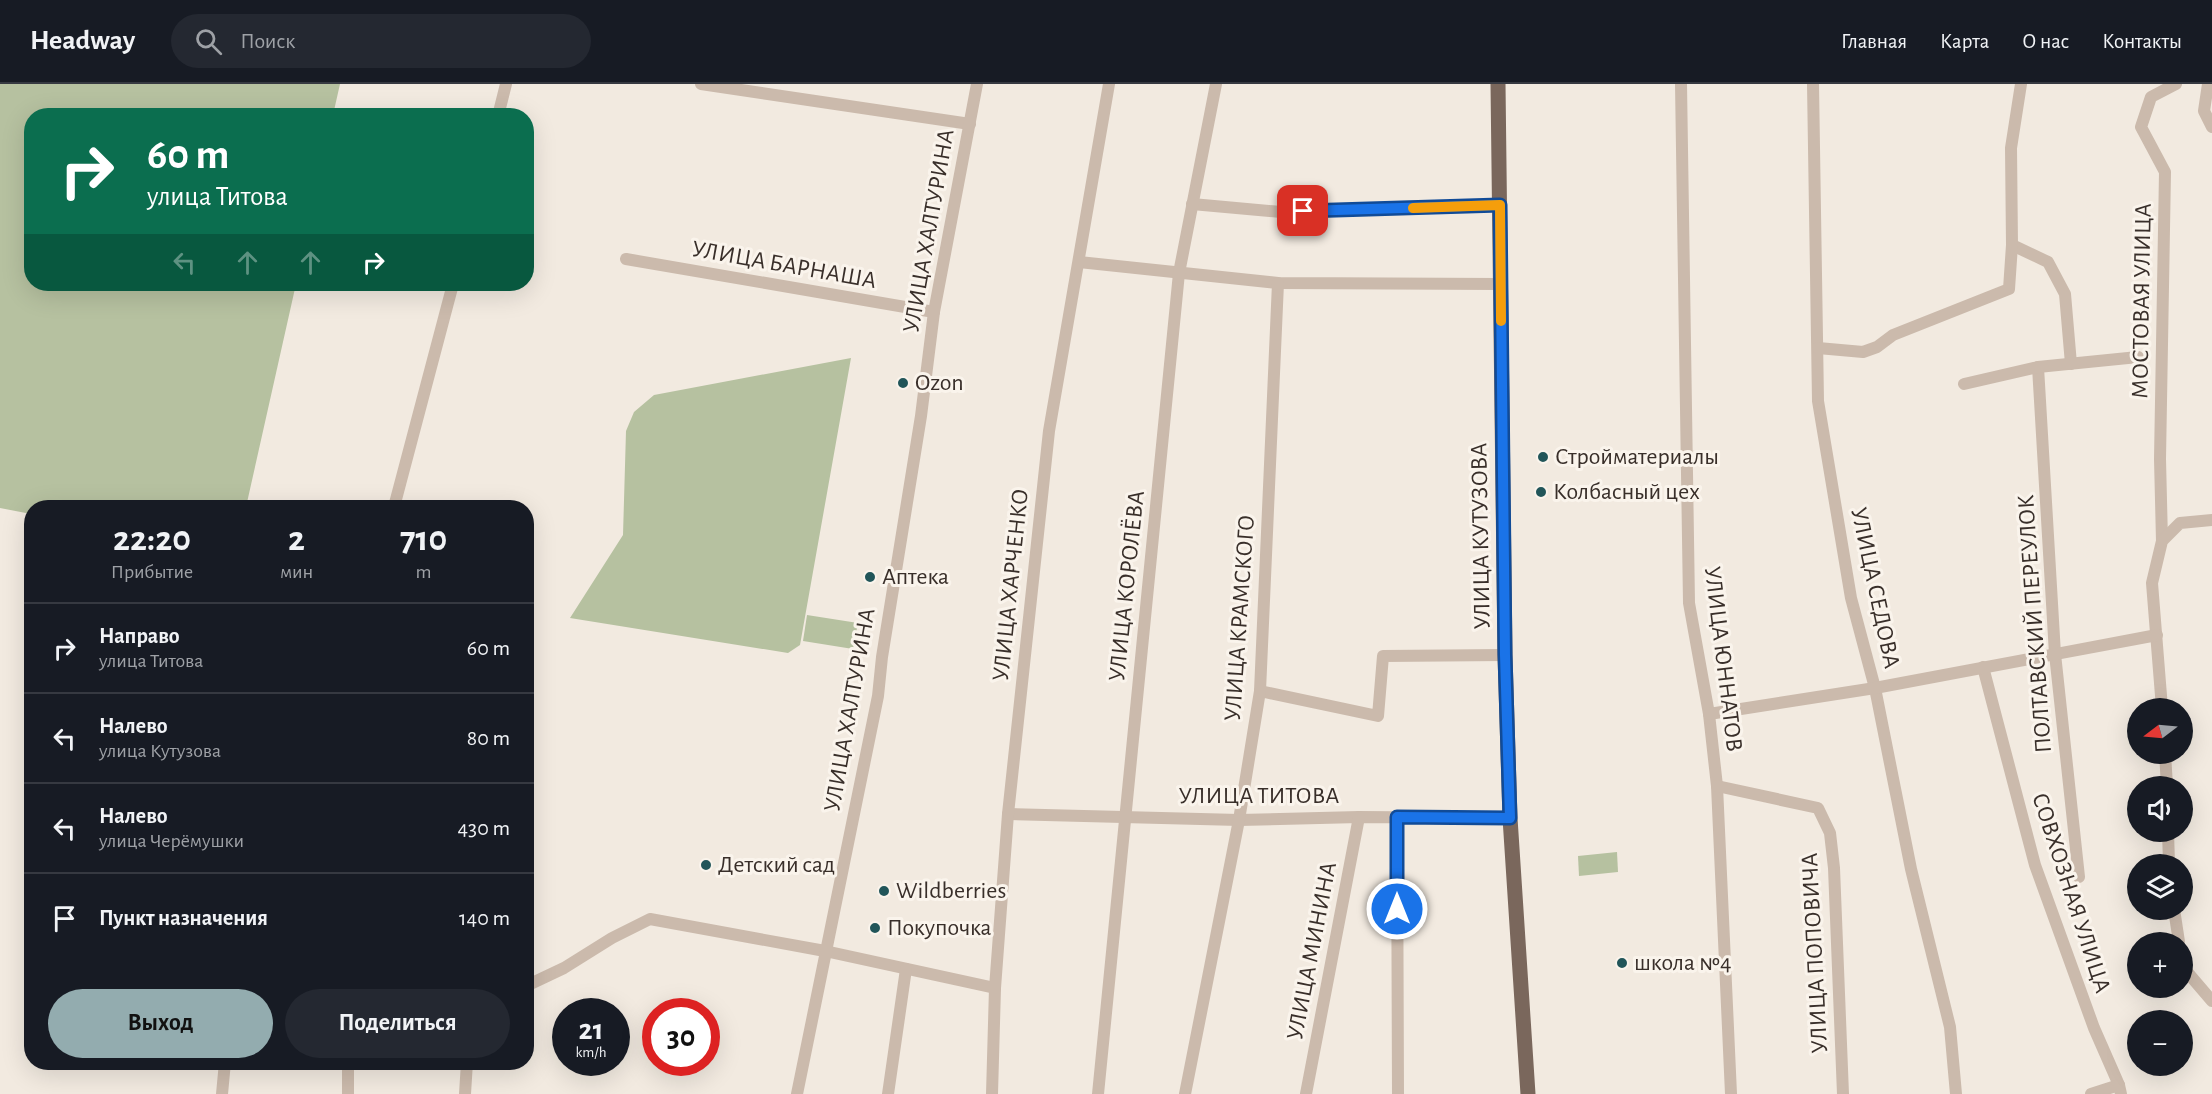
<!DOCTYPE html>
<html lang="ru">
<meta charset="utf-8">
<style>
:root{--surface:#171b24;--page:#242831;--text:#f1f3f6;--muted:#9ea1a6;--line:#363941;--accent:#93acaf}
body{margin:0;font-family:"Alegreya Sans",sans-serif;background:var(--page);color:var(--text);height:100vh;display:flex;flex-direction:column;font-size:22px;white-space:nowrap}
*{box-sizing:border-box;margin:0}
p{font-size:20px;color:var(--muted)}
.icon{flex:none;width:33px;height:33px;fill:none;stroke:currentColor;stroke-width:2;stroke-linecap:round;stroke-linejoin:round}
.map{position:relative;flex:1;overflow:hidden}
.side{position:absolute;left:24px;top:416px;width:510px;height:570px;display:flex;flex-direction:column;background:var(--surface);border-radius:24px;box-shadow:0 6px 24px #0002}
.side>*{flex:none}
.hud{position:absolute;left:24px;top:24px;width:510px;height:183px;border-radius:24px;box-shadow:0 6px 24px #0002;background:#0b6e4f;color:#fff;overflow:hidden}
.needle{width:39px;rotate:254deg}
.buttons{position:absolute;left:2127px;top:614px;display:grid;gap:12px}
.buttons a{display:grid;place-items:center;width:66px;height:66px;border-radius:50%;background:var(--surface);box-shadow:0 6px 24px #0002;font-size:30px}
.speed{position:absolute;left:552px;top:914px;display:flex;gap:12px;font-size:30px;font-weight:700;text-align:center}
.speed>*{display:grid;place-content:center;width:78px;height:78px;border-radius:50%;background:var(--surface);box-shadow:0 6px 24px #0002;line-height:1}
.speed small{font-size:15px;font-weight:400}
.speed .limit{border:9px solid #d22;background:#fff;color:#111}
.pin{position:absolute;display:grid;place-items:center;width:51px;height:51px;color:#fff;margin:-26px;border-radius:12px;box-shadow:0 3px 9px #0006}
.me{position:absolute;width:66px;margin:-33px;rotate:0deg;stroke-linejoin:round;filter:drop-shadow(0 0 4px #0008)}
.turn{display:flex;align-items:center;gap:21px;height:126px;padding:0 24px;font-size:27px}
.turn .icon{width:78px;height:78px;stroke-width:2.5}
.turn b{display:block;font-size:42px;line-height:51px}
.lanes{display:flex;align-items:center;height:57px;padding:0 24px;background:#0003;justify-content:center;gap:30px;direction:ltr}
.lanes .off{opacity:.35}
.eta{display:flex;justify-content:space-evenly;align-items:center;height:102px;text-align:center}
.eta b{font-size:36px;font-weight:700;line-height:42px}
.cta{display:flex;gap:12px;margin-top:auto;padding:12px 24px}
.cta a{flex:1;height:69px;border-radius:36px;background:var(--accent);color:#111;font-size:24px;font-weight:700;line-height:69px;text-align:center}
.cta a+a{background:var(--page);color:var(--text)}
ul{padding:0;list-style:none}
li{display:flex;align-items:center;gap:18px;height:90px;padding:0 24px;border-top:2px solid var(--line)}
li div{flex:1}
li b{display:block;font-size:22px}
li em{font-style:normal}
header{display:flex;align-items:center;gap:36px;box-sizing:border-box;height:84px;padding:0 30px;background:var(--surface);border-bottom:2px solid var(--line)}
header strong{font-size:28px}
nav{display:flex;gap:33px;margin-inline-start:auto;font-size:21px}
.search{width:420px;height:54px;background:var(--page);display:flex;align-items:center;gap:15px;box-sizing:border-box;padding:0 21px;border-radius:33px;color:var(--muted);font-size:22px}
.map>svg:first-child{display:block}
.green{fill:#b6c1a0}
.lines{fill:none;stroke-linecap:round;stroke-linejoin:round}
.minor{stroke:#cbbaac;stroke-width:12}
.major{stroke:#7a675c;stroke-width:15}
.route-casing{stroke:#114b97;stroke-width:15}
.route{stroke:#1a73e8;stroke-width:10}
.slow{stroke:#f59e0b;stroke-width:10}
.poi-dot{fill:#215559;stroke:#faf4ec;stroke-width:2}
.labels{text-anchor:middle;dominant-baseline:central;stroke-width:6;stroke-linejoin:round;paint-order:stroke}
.street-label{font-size:24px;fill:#392f2a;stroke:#faf4ec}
.poi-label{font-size:24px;fill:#392f2a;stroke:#faf4ec;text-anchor:start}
</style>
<header>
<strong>Headway</strong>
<div class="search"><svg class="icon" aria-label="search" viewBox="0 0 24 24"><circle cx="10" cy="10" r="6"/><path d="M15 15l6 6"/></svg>Поиск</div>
<nav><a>Главная</a><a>Карта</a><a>О нас</a><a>Контакты</a></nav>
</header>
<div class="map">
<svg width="2212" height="1010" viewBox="0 0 2212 1010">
<rect width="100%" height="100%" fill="#f2eae0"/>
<!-- green -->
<g class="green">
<path d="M 0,0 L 340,0 L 333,31 L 32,32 L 32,200 L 296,200 L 246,423 L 32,423 L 31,430 L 0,424 Z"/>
<path d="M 851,274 L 800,561 L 788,569 L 570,534 L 623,451 L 626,347 L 634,328 L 654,311 Z"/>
<path d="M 807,531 L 858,539 L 853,565 L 803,557 Z"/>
<path d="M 1617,768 L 1618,788 L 1579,792 L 1578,772 Z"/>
</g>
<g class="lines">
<!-- minor -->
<g class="minor">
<path d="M 701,0 L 970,40"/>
<path d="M 1681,0 L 1689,519 L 1709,630 L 1717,702 L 1731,1010"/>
<path d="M 1813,0 L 1818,317 L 1851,514 L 1875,604 L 1911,785 L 1950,943 L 1956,1010"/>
<path d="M 2208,0 L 2204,27 L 2212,43"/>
<path d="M 498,32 L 506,0"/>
<path d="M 1192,120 L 1281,128 L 1500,121"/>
<path d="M 2012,161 L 2048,178 L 2065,210 L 2071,280"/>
<path d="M 626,175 L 934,228"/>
<path d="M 1079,178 L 1278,199 L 1500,200"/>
<path d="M 1818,264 L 1863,268 L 1877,263 L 1893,251 L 2009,205 L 2012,161 L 2011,64 L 2021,0"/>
<path d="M 2038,283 L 2055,570 L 2079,793"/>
<path d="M 1964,300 L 2038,283 L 2138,273"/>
<path d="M 394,423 L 453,200"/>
<path d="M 2162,457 L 2160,375 L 2165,88 L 2141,43 L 2151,13 L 2176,0"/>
<path d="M 1983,583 L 2035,781 L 2094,944 L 2119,1001 L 2121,1010"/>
<path d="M 1260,607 L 1378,632 L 1383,572 L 1505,571"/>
<path d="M 2162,624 L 2152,499 L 2162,457 L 2180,439 L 2212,436"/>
<path d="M 1709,630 L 1875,604 L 2157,551"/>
<path d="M 2165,669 L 2167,702"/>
<path d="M 1717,702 L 1818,724 L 1830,749 L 1834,784 L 1843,1010"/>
<path d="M 1008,730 L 1239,736 L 1359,733 L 1510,734"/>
<path d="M 1397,733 L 1398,1010"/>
<path d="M 2168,747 L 2169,780"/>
<path d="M 2174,825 L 2179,858"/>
<path d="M 2182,882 L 2212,917"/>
<path d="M 526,902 L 564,884 L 612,854 L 650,835 L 825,867 L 995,904"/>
<path d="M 222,1010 L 225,978"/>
<path d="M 348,1010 L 348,978"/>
<path d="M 465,1010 L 467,978"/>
<path d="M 797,1010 L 878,612 L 882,573 L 921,332 L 934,228 L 977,0"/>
<path d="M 888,1010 L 906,885"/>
<path d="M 992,1010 L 995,904 L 1008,730 L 1049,347 L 1109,0"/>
<path d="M 1098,1010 L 1179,189 L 1216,0"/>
<path d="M 1185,1010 L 1239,736 L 1260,607 L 1278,199"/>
<path d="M 1306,1010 L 1359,733"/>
<path d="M 2091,1010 L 2119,1001"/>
</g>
<!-- major -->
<path class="major" d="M 1498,0 L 1505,571 L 1510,734 L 1528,1010"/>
</g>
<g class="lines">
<!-- route casing -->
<g class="route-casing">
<path id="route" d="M 1303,127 L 1500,121 L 1505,571 L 1510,734 L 1397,733 L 1397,825"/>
</g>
<!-- route -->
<use href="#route" class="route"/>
<!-- slow -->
<path class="slow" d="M 1413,124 L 1500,121 L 1501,237"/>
</g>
<!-- markers -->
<g class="poi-dot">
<circle cx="903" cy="299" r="6"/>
<circle cx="1543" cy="373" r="6"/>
<circle cx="1541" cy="408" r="6"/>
<circle cx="870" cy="493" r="6"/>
<circle cx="706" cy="781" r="6"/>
<circle cx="884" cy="807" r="6"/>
<circle cx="875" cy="844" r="6"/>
<circle cx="1622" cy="879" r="6"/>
</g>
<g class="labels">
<!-- street labels -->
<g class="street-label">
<text transform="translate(929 147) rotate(-80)">УЛИЦА ХАЛТУРИНА</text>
<text transform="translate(784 181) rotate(10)">УЛИЦА БАРНАША</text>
<text transform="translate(2142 217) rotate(-89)">МОСТОВАЯ УЛИЦА</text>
<text transform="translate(1481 452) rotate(-91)">УЛИЦА КУТУЗОВА</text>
<text transform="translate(1011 501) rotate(-84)">УЛИЦА ХАРЧЕНКО</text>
<text transform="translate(1127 502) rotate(-84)">УЛИЦА КОРОЛЁВА</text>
<text transform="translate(1875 504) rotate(78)">УЛИЦА СЕДОВА</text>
<text transform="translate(1240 534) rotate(-86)">УЛИЦА КРАМСКОГО</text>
<text transform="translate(2035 540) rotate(-94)">ПОЛТАВСКИЙ ПЕРЕУЛОК</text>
<text transform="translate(1723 575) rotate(83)">УЛИЦА ЮННАТОВ</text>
<text transform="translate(850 626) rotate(-80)">УЛИЦА ХАЛТУРИНА</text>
<text x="1259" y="712">УЛИЦА ТИТОВА</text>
<text transform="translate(2071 809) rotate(72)">СОВХОЗНАЯ УЛИЦА</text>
<text transform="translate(1312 867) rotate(-79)">УЛИЦА МИНИНА</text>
<text transform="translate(1815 869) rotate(-93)">УЛИЦА ПОПОВИЧА</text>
</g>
<!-- poi labels -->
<g class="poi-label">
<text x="915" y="299">Ozon</text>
<text x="1555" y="373">Стройматериалы</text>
<text x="1553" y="408">Колбасный цех</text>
<text x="882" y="493">Аптека</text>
<text x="718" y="781">Детский сад</text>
<text x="896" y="807">Wildberries</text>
<text x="887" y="844">Покупочка</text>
<text x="1634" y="879">школа №4</text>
</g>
</g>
</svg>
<div class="buttons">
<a><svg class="needle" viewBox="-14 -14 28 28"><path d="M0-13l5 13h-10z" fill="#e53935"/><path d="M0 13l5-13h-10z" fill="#9ea1a6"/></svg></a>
<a><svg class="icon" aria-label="sound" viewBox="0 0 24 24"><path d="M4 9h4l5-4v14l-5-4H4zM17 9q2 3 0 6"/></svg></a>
<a><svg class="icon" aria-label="layers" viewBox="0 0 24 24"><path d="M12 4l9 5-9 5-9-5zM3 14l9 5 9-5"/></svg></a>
<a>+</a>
<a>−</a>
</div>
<div class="speed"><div>21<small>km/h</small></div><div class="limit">30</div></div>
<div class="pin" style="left:1303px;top:127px;background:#d93025"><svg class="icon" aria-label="arrive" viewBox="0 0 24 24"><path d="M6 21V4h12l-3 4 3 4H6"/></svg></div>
<svg class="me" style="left:1397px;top:825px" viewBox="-20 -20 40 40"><circle r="17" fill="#1a73e8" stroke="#fff" stroke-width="3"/><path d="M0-11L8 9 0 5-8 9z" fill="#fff"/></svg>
<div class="hud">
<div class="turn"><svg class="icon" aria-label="right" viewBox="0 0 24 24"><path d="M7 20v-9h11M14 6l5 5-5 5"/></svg><div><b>60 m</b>улица Титова</div></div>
<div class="lanes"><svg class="icon off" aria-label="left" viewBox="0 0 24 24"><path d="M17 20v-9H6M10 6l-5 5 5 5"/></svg><svg class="icon off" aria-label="ahead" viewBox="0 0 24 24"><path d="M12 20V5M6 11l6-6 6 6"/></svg><svg class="icon off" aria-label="ahead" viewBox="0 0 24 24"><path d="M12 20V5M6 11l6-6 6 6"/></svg><svg class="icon" aria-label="right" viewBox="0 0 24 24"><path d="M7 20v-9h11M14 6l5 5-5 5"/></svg></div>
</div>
<section class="side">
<div class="eta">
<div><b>22:20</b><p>Прибытие</p></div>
<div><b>2</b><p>мин</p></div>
<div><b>710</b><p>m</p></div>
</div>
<ul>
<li><svg class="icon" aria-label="right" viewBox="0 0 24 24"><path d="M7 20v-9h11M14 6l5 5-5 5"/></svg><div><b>Направо</b><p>улица Титова</p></div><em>60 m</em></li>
<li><svg class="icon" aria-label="left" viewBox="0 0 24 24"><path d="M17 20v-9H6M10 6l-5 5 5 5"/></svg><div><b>Налево</b><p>улица Кутузова</p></div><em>80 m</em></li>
<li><svg class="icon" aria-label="left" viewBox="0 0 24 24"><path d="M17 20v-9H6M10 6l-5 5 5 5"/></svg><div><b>Налево</b><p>улица Черёмушки</p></div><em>430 m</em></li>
<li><svg class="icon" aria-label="arrive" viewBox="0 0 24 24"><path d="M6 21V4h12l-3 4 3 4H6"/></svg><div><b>Пункт назначения</b></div><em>140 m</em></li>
</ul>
<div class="cta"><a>Выход</a><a>Поделиться</a></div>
</section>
</div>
